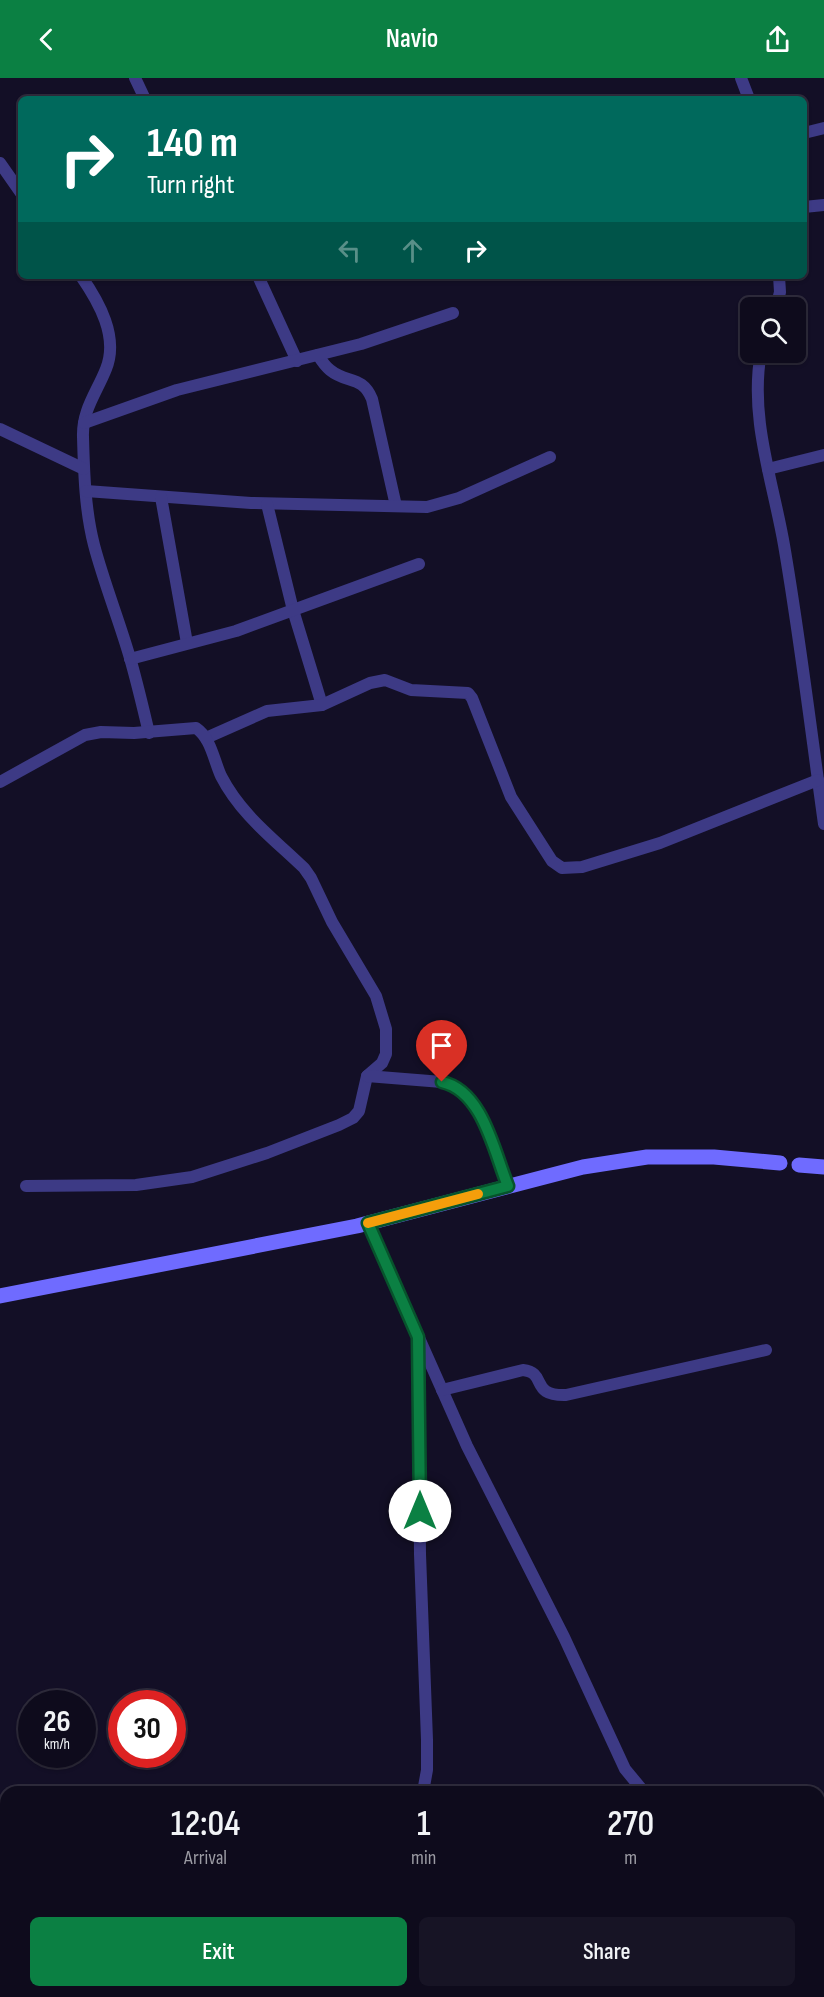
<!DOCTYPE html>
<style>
:root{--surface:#0e0b1c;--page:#171425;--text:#f1f3f6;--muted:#9b9ba3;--line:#2e2b3b;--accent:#0b8043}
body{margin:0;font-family:"Sofia Sans Condensed",sans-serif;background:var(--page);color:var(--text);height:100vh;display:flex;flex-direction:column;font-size:22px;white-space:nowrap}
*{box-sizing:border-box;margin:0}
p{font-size:20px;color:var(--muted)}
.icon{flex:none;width:33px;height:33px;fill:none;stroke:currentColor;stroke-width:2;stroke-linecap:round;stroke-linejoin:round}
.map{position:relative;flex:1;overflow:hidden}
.drawer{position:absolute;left:0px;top:1708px;width:825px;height:212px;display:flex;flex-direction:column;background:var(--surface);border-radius:18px 18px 0 0;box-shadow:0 2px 4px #0004,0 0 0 2px var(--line)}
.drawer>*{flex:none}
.guide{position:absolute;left:18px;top:18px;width:789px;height:183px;border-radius:9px;box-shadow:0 2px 4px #0004,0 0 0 2px var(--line);background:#00695c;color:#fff;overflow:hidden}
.controls{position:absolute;left:740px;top:219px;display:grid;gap:12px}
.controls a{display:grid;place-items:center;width:66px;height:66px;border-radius:9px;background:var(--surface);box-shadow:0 2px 4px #0004,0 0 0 2px var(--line);font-size:30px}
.speed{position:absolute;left:18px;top:1612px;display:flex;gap:12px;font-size:30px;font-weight:700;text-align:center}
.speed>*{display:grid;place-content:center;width:78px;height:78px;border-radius:50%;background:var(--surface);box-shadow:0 2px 4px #0004,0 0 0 2px var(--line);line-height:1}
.speed small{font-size:15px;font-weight:400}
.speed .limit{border:9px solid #d22;background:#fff;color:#111}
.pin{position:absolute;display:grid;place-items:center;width:51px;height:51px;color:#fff;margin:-62px -26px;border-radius:50% 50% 50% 0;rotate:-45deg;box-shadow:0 0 6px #0007}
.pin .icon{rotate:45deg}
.me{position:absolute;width:66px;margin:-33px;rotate:0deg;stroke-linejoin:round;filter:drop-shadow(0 0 4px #0008)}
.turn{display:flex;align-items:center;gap:21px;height:126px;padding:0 30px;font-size:27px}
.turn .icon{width:78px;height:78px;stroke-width:2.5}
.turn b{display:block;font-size:42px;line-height:51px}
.lanes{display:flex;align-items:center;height:57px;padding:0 30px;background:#0003;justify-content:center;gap:30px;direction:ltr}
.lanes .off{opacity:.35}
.eta{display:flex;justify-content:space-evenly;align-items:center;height:102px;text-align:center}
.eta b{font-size:36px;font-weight:600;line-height:42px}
.button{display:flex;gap:12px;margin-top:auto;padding:12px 30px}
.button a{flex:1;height:69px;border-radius:9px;background:var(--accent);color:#fff;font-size:24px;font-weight:600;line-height:69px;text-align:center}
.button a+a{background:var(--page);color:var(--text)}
header{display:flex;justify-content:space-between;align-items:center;height:78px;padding:0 30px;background:var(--accent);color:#fff;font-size:27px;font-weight:600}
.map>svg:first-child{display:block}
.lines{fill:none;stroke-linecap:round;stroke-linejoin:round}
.minor{stroke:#3d3a85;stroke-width:12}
.secondary{stroke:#6f6bff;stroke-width:15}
.route-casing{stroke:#07532c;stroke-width:15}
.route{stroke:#0b8043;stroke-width:10}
.slow{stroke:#f59e0b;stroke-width:10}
</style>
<header><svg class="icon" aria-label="back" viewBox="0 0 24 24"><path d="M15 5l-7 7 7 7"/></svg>Navio<svg class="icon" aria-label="share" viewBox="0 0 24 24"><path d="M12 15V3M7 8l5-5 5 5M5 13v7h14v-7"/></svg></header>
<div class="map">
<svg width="824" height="1919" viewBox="0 0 824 1919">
<rect width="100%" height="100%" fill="#130f26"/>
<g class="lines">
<!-- minor -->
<g class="minor">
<path d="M 135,0 L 145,21"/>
<path d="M 741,0 L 749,21"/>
<path d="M 804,55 L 824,50"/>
<path d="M 0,85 L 21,115"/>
<path d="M 804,129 L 824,127"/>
<path d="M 81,198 C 99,224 119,259 106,291 C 97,314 82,332 83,359 C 84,395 85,432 94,467 C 104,505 119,542 130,580 C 137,604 143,630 149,655"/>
<path d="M 258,198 L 297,283"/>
<path d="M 776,230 L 780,214 L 779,198"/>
<path d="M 761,274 C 749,340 773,403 784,467 C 800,560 811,653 824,746"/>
<path d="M 318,277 C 321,282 325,288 330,292 C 347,306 362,297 372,321 L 396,428"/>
<path d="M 84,345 L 177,312 L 361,266 L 453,235"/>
<path d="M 0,351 L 84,391"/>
<path d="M 768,391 L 824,377"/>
<path d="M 86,413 L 251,425 L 427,429 L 459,420 L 550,379"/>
<path d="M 161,419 L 187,565"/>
<path d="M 267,426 L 293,532 L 322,627"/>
<path d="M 130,581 L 236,553 L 419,486"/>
<path d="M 206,660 L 267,633 L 322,627 L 370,605 L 385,602 L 411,612 L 468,615 L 472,620 L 511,719 L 552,783 L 562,790 L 582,789 L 660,765 L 818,702"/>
<path d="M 0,704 L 85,657 L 101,654 L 134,655 L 196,650 C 211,660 214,683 221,698 C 241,737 274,761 304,790 L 311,800 L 332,844 L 376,918 L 386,951 L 386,976 L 382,985 L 367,998 L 359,1033 L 353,1040 L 339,1047 L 267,1075 L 192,1099 L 136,1107 L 26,1108"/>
<path d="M 367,998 L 442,1004 C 483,1013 494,1074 508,1108"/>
<path d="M 368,1145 L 467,1368 L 564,1559 L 625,1691 L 644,1714"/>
<path d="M 418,1263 L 420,1476 L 427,1662 L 427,1692 L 423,1714"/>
<path d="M 442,1312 L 523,1292 C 548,1295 529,1318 566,1317 L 766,1272"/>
<path d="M 766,1914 L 768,1919"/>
<path d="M 418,1919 L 418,1914"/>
</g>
<!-- secondary -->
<g class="secondary">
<path d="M 799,1087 L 824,1089"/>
<path d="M 0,1218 L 357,1148 L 583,1089 L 647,1079 L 714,1079 L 780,1085"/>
</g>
</g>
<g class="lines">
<!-- route casing -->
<g class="route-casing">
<path id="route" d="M 420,1433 L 418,1259 L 368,1145 L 508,1108 C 494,1074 483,1013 442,1004"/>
</g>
<!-- route -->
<use href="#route" class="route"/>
<!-- slow -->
<path class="slow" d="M 368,1145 L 478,1116"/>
</g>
</svg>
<div class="controls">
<a><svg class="icon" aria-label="search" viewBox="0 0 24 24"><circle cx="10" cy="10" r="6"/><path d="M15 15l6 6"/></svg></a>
</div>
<div class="speed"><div>26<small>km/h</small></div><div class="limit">30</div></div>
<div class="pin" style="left:442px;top:1004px;background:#d93025"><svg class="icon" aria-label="arrive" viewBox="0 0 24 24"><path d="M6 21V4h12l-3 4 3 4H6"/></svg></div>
<svg class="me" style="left:420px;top:1433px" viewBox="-20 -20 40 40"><circle r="19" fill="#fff"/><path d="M0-13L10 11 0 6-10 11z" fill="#0b8043"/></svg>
<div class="guide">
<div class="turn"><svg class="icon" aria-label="right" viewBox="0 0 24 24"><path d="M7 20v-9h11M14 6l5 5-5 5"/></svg><div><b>140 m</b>Turn right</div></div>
<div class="lanes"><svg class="icon off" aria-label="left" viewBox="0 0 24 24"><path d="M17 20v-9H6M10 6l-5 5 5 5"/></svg><svg class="icon off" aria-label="ahead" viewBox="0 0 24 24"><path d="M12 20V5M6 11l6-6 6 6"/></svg><svg class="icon" aria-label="right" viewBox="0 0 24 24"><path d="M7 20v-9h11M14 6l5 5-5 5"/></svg></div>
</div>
<section class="drawer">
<div class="eta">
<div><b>12:04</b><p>Arrival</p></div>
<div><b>1</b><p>min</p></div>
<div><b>270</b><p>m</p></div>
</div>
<div class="button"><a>Exit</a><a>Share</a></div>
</section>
</div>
